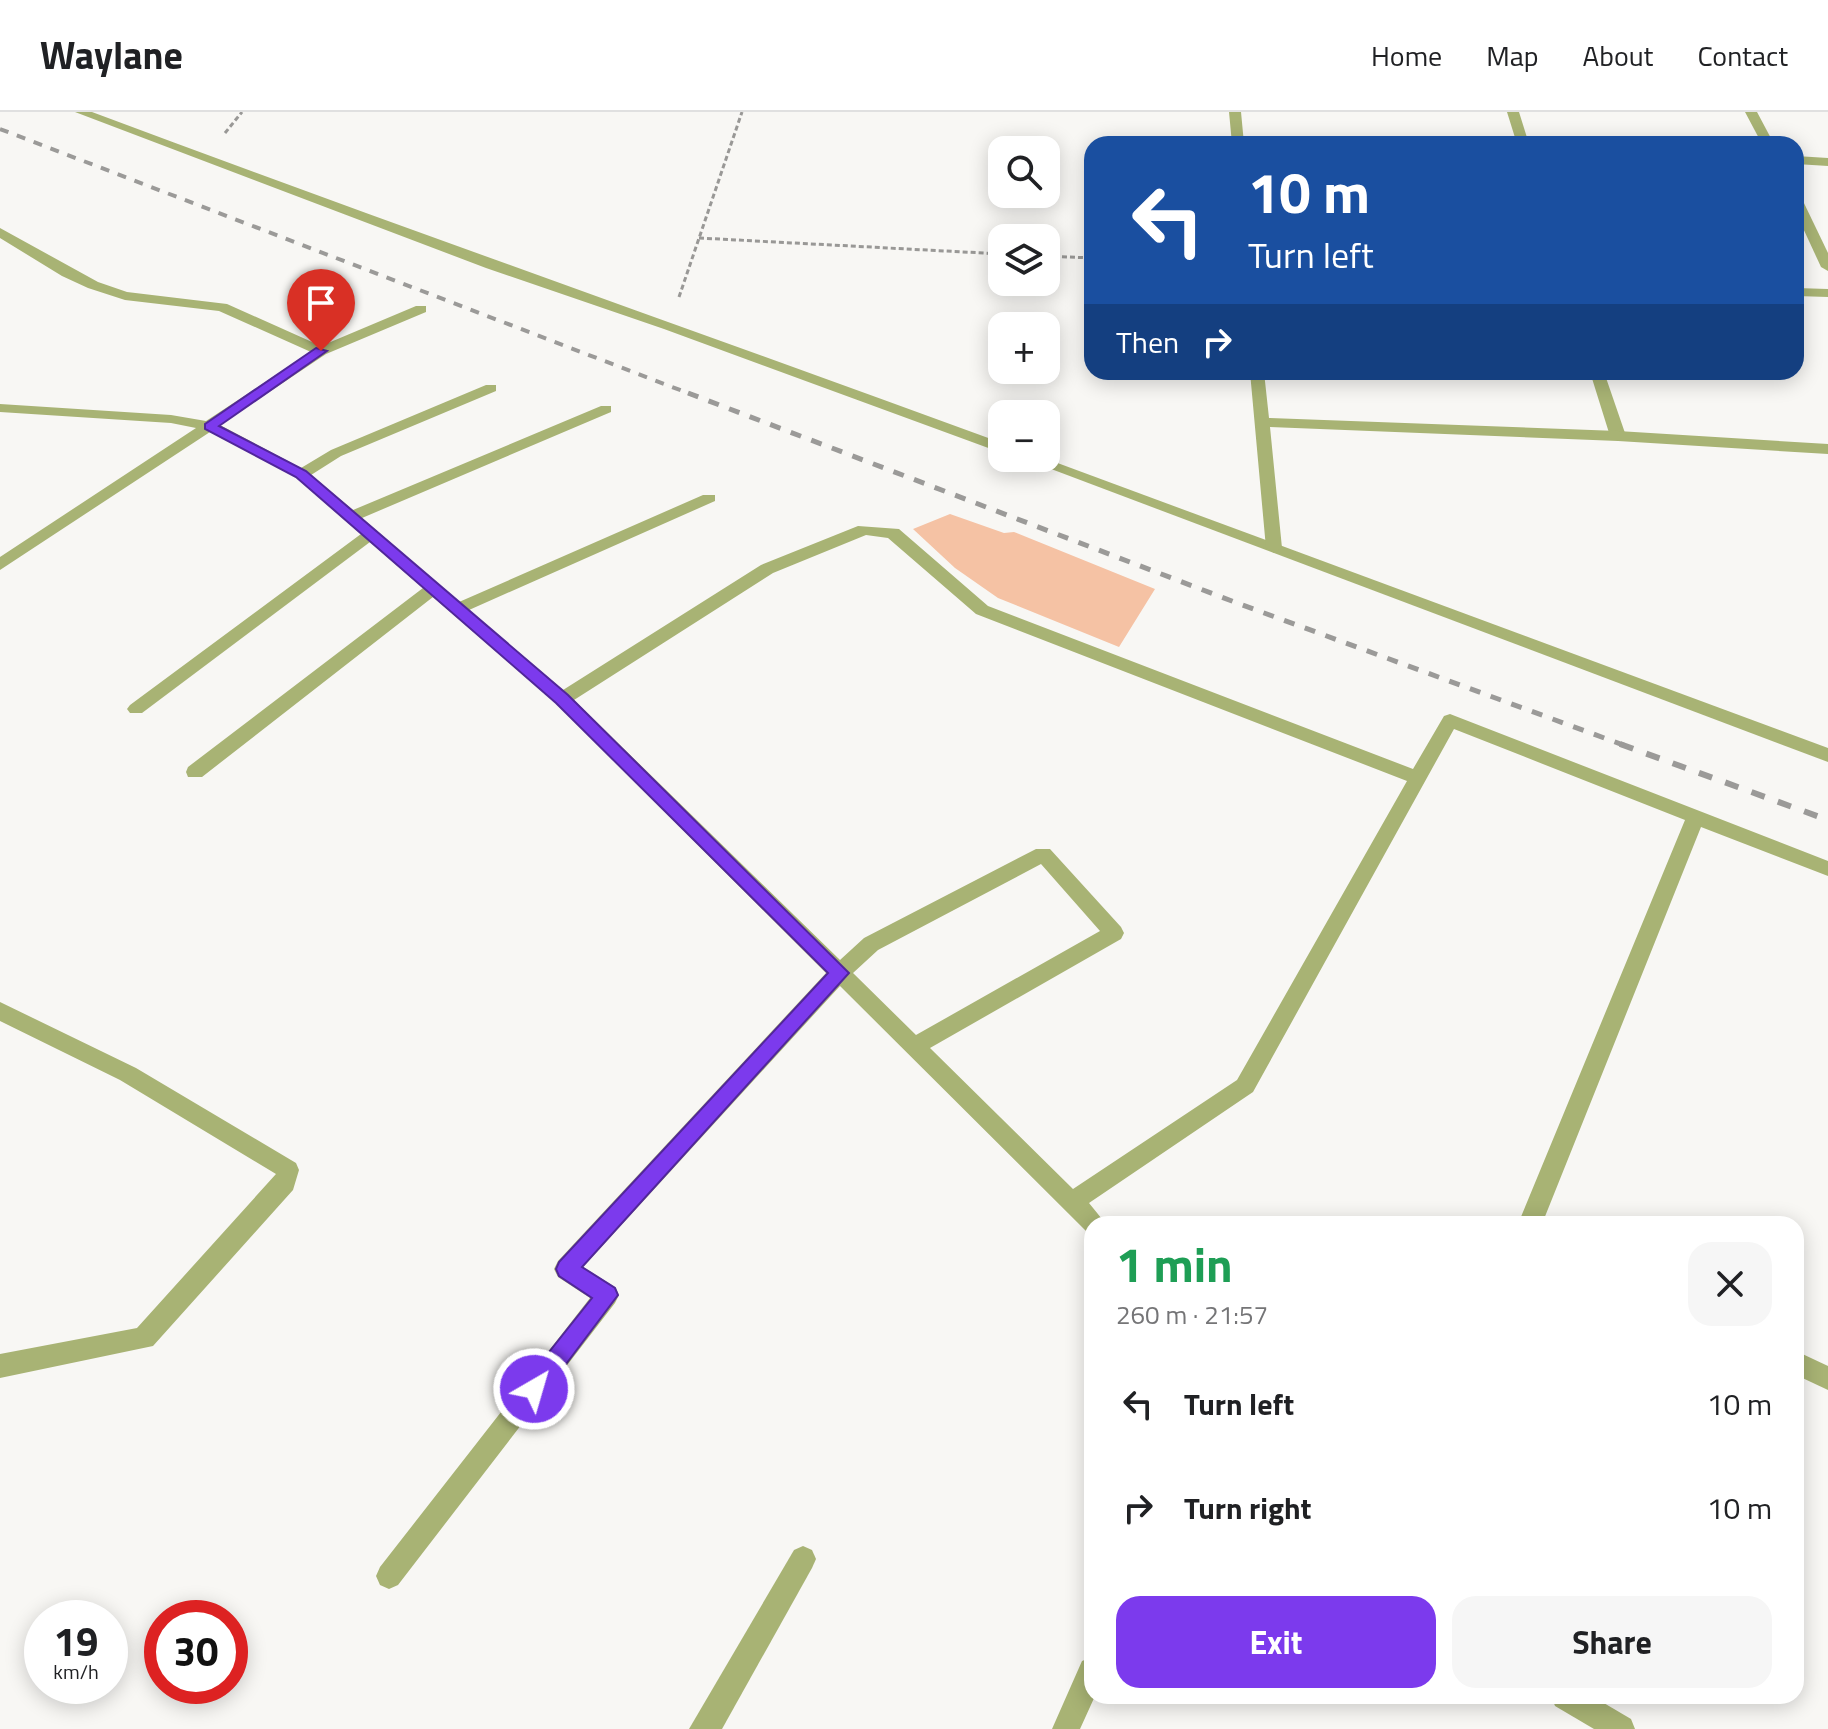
<!DOCTYPE html>
<meta charset="utf-8">
<style>
:root{--surface:#fff;--page:#f6f6f6;--text:#202124;--muted:#757577;--line:#e0e0e0;--accent:#7c3aed}
body{margin:0;font-family:"Titillium Web",sans-serif;background:var(--page);color:var(--text);height:100vh;display:flex;flex-direction:column;font-size:30px;white-space:nowrap}
*{box-sizing:border-box;margin:0}
p{font-size:26px;color:var(--muted)}
.icon{flex:none;width:44px;height:44px;fill:none;stroke:currentColor;stroke-width:2;stroke-linecap:round;stroke-linejoin:round}
.map{position:relative;flex:1;overflow:hidden}
.drawer{position:absolute;left:1084px;top:1104px;width:720px;height:488px;display:flex;flex-direction:column;background:var(--surface);border-radius:24px;box-shadow:0 4px 20px #0003}
.drawer>*{flex:none}
.guide{position:absolute;left:1084px;top:24px;width:720px;height:244px;border-radius:24px;box-shadow:0 4px 20px #0003;background:#1a4fa0;color:#fff;overflow:hidden}
.fabs{position:absolute;left:988px;top:24px;display:grid;gap:16px}
.fabs a{display:grid;place-items:center;width:72px;height:72px;border-radius:16px;background:var(--surface);box-shadow:0 4px 20px #0003;font-size:40px}
.speed{position:absolute;left:24px;top:1488px;display:flex;gap:16px;font-size:40px;font-weight:700;text-align:center}
.speed>*{display:grid;place-content:center;width:104px;height:104px;border-radius:50%;background:var(--surface);box-shadow:0 4px 20px #0003;line-height:1}
.speed small{font-size:20px;font-weight:400}
.speed .limit{border:12px solid #d22;background:#fff;color:#111}
.pin{position:absolute;display:grid;place-items:center;width:68px;height:68px;color:#fff;margin:-82px -34px;border-radius:50% 50% 50% 0;rotate:-45deg;box-shadow:0 0 8px #0007}
.pin .icon{rotate:45deg}
.me{position:absolute;width:88px;margin:-44px;rotate:38deg;stroke-linejoin:round;filter:drop-shadow(0 0 6px #0008)}
.turn{display:flex;align-items:center;gap:28px;height:168px;padding:0 32px;font-size:36px}
.turn .icon{width:104px;height:104px;stroke-width:2.5}
.turn b{display:block;font-size:56px;line-height:68px}
.then{display:flex;align-items:center;height:76px;padding:0 32px;background:#0003;gap:16px;font-size:30px}
.round{display:grid;place-items:center;flex:none;width:84px;height:84px;border-radius:24px;background:var(--page)}
.headline{display:flex;align-items:center;justify-content:space-between;height:136px;padding:0 32px}
h1{font-size:48px;font-weight:700;line-height:60px;color:#1e9e55}
.primary-button{display:flex;gap:16px;margin-top:auto;padding:16px 32px}
.primary-button a{flex:1;height:92px;border-radius:24px;background:var(--accent);color:#fff;font-size:32px;font-weight:700;line-height:92px;text-align:center}
.primary-button a+a{background:var(--page);color:var(--text)}
ul{padding:0;list-style:none}
li{display:flex;align-items:center;gap:24px;height:104px;padding:0 32px}
li div{flex:1}
li b{display:block;font-size:30px}
li em{font-style:normal}
header{display:flex;align-items:center;gap:48px;box-sizing:border-box;height:112px;padding:0 40px;background:var(--surface);border-bottom:2px solid var(--line)}
header strong{font-size:38px}
nav{display:flex;gap:44px;margin-inline-start:auto;font-size:28px}
.map>svg:first-child{display:block}
.green{fill:#f5c2a4}
.lines{fill:none;stroke-linecap:round;stroke-linejoin:round}
.path{stroke:#999896;stroke-width:3;stroke-dasharray:5 3;stroke-linecap:butt}
.minor{fill:#a8b374;fill-rule:evenodd}
.tertiary{fill:#a8b374;fill-rule:evenodd}
.rail-far2{stroke:#9b9a98;stroke-width:4;stroke-dasharray:9 9;stroke-linecap:butt}
.rail-far1{stroke:#9b9a98;stroke-width:5;stroke-dasharray:11 11;stroke-linecap:butt}
.rail{stroke:#9b9a98;stroke-width:6;stroke-dasharray:14 14;stroke-linecap:butt}
.route{fill:#7c3aed;stroke:#51269a;stroke-width:2}
</style>
<header>
<strong>Waylane</strong>
<nav><a>Home</a><a>Map</a><a>About</a><a>Contact</a></nav>
</header>
<div class="map">
<svg width="1828" height="1617" viewBox="0 0 1828 1617">
<rect width="100%" height="100%" fill="#f8f7f4"/>
<!-- green -->
<path class="green" d="M 950,402 L 1004,421 L 1014,420 L 1155,477 L 1119,535 L 998,486 L 955,456 L 913,417 Z"/>
<g class="lines">
<!-- path -->
<g class="path">
<path d="M 225,21 L 242,0"/>
<path d="M 699,126 L 1002,142"/>
<path d="M 1046,144 L 1092,146"/>
<path d="M 679,185 L 742,0"/>
</g>
<!-- minor -->
<g class="minor">
<path d="M 75,0 L 92,0 C 394,113 699,220 1002,331 L 1002,341 L 664,217 L 486,156 Z"/>
<path d="M 1507,0 L 1519,0 L 1529,32 L 1517,32 Z"/>
<path d="M 1745,0 L 1757,0 L 1774,32 L 1762,32 Z"/>
<path d="M 1796,44 L 1828,46 L 1828,54 L 1796,52 Z"/>
<path d="M 1796,83 L 1802,87 L 1828,141 L 1828,159 L 1821,155 L 1796,101 Z"/>
<path d="M 0,116 L 98,170 L 127,180 L 227,192 L 321,234 L 416,194 L 426,194 L 426,200 L 326,242 L 220,313 L 301,356 L 331,338 L 486,273 L 496,273 L 496,279 L 341,344 L 311,363 L 353,398 L 601,294 L 611,294 L 611,300 L 362,406 L 459,490 L 703,383 L 715,383 L 715,389 L 469,498 L 563,578 L 761,453 L 858,414 L 899,417 L 988,494 L 1413,657 L 1444,604 L 1450,602 L 1828,749 L 1828,764 L 1701,715 L 1542,1112 L 1518,1112 L 1685,708 L 1454,617 L 1253,980 L 1089,1091 L 1106,1112 L 1092,1112 L 1092,1122 L 1086,1119 L 840,874 L 583,1155 L 615,1175 L 619,1183 L 615,1191 L 398,1473 L 389,1477 L 380,1473 L 376,1464 L 380,1455 L 590,1186 L 558,1165 L 554,1157 L 558,1149 L 826,861 L 556,591 L 433,485 L 202,665 L 188,665 L 186,660 L 188,655 L 423,476 L 370,430 L 142,601 L 130,601 L 127,597 L 130,593 L 361,422 L 296,365 L 210,320 L 0,458 L 0,445 L 196,316 L 171,311 L 0,300 L 0,292 L 171,303 L 206,309 L 311,240 L 219,199 L 125,188 L 88,176 L 62,164 L 0,126 ZM 866,423 L 888,426 L 976,502 L 1407,669 L 1237,968 L 1073,1077 L 930,936 L 1121,827 L 1124,821 L 1121,815 L 1050,737 L 1036,737 L 864,826 L 840,848 L 574,588 L 773,461 ZM 1041,752 L 1100,819 L 916,923 L 853,861 L 878,838 Z"/>
<path d="M 1796,176 L 1828,177 L 1828,185 L 1796,184 Z"/>
<path d="M 1590,260 L 1604,260 L 1626,324 L 1623,327 L 1618,329 L 1610,324 Z"/>
<path d="M 1022,346 L 1044,346 L 1828,636 L 1828,650 Z"/>
<path d="M 0,890 L 136,956 L 296,1051 L 299,1058 L 293,1078 L 153,1234 L 0,1266 L 0,1242 L 137,1216 L 276,1062 L 120,968 L 0,909 Z"/>
<path d="M 1796,1239 L 1828,1254 L 1828,1278 L 1796,1263 Z"/>
<path d="M 803,1434 L 812,1438 L 816,1447 L 812,1456 L 722,1617 L 689,1617 L 794,1438 Z"/>
<path d="M 1092,1545 L 1092,1584 L 1095,1584 L 1080,1617 L 1052,1617 L 1082,1549 Z"/>
<path d="M 1551,1584 L 1592,1584 L 1631,1607 L 1635,1617 L 1594,1617 L 1555,1594 Z"/>
</g>
<!-- tertiary -->
<g class="tertiary">
<path d="M 1229,0 L 1241,0 L 1244,32 L 1232,32 Z"/>
<path d="M 1250,260 L 1264,260 L 1269,306 L 1618,319 L 1828,332 L 1828,342 L 1618,329 L 1270,315 L 1282,436 L 1274,441 L 1266,436 Z"/>
</g>
<!-- rail-far2 -->
<path class="rail-far2" d="M 0,17 L 693,283"/>
<!-- rail-far1 -->
<path class="rail-far1" d="M 688,281 L 1237,491 L 1626,634"/>
<!-- rail -->
<path class="rail" d="M 1620,632 L 1828,708"/>
</g>
<!-- route -->
<path class="route" d="M 316,236 L 327,239 L 219,314 L 306,359 L 568,583 L 849,861 L 582,1155 L 615,1176 L 618,1183 L 542,1284 L 534,1288 L 526,1284 L 523,1277 L 526,1269 L 592,1186 L 559,1164 L 556,1157 L 559,1150 L 828,861 L 556,591 L 296,365 L 205,317 L 205,312 Z"/>
</svg>
<div class="fabs">
<a><svg class="icon" aria-label="search" viewBox="0 0 24 24"><circle cx="10" cy="10" r="6"/><path d="M15 15l6 6"/></svg></a>
<a><svg class="icon" aria-label="layers" viewBox="0 0 24 24"><path d="M12 4l9 5-9 5-9-5zM3 14l9 5 9-5"/></svg></a>
<a>+</a>
<a>−</a>
</div>
<div class="speed"><div>19<small>km/h</small></div><div class="limit">30</div></div>
<div class="pin" style="left:321px;top:239px;background:#d93025"><svg class="icon" aria-label="arrive" viewBox="0 0 24 24"><path d="M6 21V4h12l-3 4 3 4H6"/></svg></div>
<svg class="me" style="left:534px;top:1277px" viewBox="-20 -20 40 40"><circle r="17" fill="#7c3aed" stroke="#fff" stroke-width="3"/><path d="M0-11L8 9 0 5-8 9z" fill="#fff"/></svg>
<div class="guide">
<div class="turn"><svg class="icon" aria-label="left" viewBox="0 0 24 24"><path d="M17 20v-9H6M10 6l-5 5 5 5"/></svg><div><b>10 m</b>Turn left</div></div>
<div class="then">Then<svg class="icon" aria-label="right" viewBox="0 0 24 24"><path d="M7 20v-9h11M14 6l5 5-5 5"/></svg></div>
</div>
<section class="drawer">
<div class="headline"><div><h1>1 min</h1><p>260 m · 21:57</p></div><a class="round"><svg class="icon" aria-label="close" viewBox="0 0 24 24"><path d="M6 6l12 12M18 6L6 18"/></svg></a></div>
<ul>
<li><svg class="icon" aria-label="left" viewBox="0 0 24 24"><path d="M17 20v-9H6M10 6l-5 5 5 5"/></svg><div><b>Turn left</b></div><em>10 m</em></li>
<li><svg class="icon" aria-label="right" viewBox="0 0 24 24"><path d="M7 20v-9h11M14 6l5 5-5 5"/></svg><div><b>Turn right</b></div><em>10 m</em></li>
</ul>
<div class="primary-button"><a>Exit</a><a>Share</a></div>
</section>
</div>
